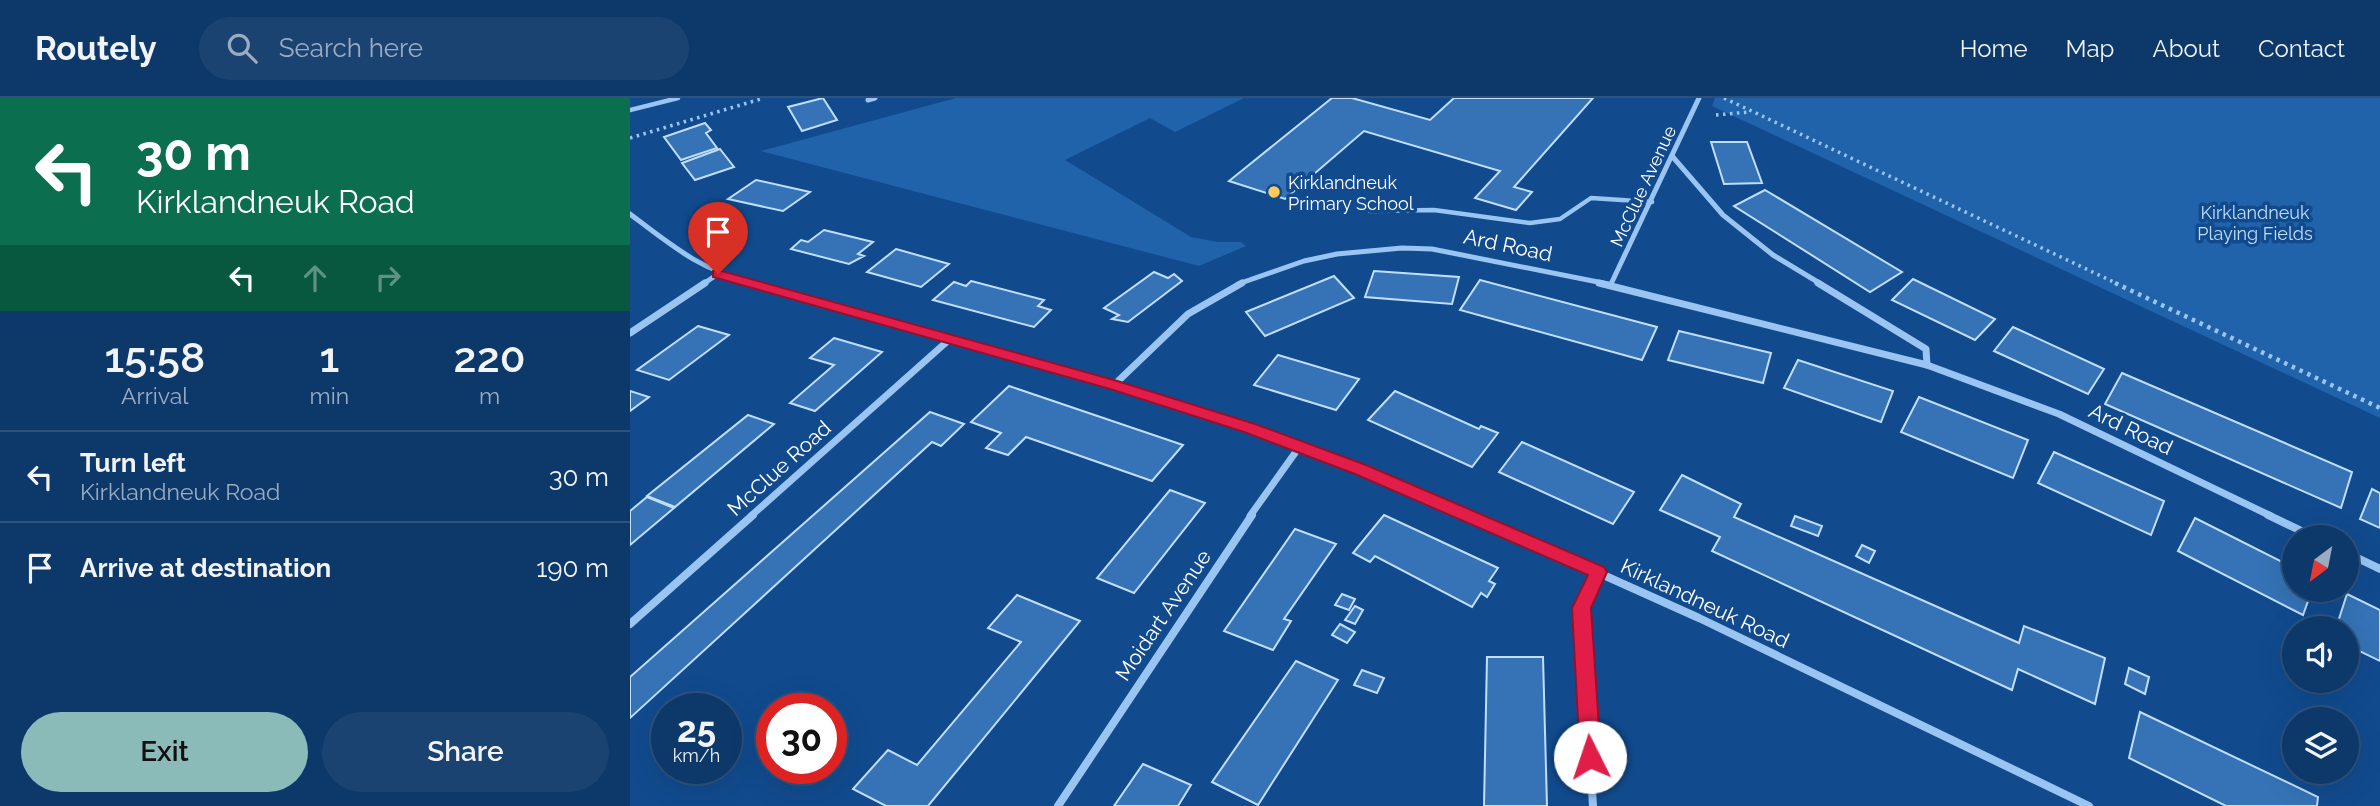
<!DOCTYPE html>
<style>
:root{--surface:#0d386a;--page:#1b4372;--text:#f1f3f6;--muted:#9aacc1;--line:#2d527e;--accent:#8bbbb9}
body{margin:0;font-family:Raleway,sans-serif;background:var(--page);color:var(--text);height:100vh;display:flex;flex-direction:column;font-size:26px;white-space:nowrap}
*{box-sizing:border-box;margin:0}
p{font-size:23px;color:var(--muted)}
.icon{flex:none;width:38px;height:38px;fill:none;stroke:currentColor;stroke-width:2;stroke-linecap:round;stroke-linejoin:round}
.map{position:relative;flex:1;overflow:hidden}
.sheet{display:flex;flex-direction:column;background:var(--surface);width:630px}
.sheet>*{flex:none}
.banner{background:#0b6e4f;color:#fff;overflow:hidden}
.needle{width:46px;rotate:212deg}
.fabs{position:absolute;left:1652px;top:427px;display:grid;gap:14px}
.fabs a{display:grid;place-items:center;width:77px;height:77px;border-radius:50%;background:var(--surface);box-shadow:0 7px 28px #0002,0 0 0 2px var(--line);font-size:35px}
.speed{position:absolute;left:21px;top:595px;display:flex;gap:14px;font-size:35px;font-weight:700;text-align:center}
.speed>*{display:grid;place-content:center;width:91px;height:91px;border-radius:50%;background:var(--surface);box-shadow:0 7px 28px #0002,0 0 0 2px var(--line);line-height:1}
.speed small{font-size:18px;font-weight:400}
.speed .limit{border:10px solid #d22;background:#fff;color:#111}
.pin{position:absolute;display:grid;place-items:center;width:60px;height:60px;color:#fff;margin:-72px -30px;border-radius:50% 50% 50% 0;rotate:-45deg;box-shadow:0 0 7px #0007}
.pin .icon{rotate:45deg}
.me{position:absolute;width:77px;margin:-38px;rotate:356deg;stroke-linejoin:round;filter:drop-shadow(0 0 5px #0008)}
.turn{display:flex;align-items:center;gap:24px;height:147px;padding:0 21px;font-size:32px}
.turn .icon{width:91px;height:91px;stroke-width:2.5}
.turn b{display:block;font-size:49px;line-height:60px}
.lanes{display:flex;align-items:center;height:66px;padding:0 21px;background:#0003;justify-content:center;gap:35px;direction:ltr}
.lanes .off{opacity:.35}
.eta{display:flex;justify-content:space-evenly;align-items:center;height:119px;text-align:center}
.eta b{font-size:42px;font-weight:600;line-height:49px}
.button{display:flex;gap:14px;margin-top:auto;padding:14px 21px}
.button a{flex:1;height:80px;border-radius:42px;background:var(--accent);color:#111;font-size:28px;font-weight:600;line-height:80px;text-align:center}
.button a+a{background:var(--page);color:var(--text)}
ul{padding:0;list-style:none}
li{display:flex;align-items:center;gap:21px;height:91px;padding:0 21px;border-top:2px solid var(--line)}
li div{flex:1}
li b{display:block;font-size:26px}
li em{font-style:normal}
header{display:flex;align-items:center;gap:42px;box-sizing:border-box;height:98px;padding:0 35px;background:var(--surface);border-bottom:2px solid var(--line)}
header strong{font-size:33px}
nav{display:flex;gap:38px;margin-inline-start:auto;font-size:24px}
.search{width:490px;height:63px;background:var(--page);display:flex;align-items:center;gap:18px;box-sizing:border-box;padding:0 24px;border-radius:38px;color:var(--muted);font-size:26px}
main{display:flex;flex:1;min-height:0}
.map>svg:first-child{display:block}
.green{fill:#2063ab}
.building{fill:#3573b6;stroke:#c1defd;stroke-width:2}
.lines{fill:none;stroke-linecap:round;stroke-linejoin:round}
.path-far1{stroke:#9ac5f2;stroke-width:3.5;stroke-dasharray:2.5 4.5;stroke-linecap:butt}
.path{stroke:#9ac5f2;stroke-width:4.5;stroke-dasharray:3.5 5;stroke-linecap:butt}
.service{stroke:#9ac5f2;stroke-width:4.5}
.minor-far2{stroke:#9ac5f2;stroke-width:5}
.minor-far1{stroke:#9ac5f2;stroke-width:7}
.minor{stroke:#9ac5f2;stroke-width:8}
.route{fill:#e11d48;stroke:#92132f;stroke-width:2}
.poi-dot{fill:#ffcb5b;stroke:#114b8e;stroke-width:2.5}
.labels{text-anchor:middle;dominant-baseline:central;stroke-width:7;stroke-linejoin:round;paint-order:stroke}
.far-poi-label{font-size:18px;fill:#fff;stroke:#114b8e;text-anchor:start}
.far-street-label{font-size:18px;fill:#fff;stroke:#114b8e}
.far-park-label{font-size:18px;fill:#c1defd;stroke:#114b8e}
.street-label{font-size:21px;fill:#fff;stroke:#114b8e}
</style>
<header>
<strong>Routely</strong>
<div class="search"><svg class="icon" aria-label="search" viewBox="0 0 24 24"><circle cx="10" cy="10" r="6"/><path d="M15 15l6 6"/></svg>Search here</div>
<nav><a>Home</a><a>Map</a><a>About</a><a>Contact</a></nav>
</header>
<main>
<section class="sheet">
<div class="banner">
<div class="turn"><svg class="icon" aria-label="left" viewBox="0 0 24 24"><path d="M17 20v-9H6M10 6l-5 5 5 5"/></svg><div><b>30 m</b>Kirklandneuk Road</div></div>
<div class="lanes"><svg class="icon" aria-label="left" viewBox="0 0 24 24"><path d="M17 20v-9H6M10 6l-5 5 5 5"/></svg><svg class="icon off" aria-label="ahead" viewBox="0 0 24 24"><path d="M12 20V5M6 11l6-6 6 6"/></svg><svg class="icon off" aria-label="right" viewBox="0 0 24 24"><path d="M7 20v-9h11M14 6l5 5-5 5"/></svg></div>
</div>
<div class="eta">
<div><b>15:58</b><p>Arrival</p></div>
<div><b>1</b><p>min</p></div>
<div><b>220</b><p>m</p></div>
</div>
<ul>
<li><svg class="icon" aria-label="left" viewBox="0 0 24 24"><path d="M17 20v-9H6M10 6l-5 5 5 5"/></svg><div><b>Turn left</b><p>Kirklandneuk Road</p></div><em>30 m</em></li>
<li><svg class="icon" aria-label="arrive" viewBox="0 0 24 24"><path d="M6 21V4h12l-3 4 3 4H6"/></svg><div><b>Arrive at destination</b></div><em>190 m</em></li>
</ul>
<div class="button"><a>Exit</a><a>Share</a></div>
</section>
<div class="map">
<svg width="1750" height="708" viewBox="0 0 1750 708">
<rect width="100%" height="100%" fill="#114b8e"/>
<!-- green -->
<g class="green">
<path d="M 326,0 L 614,0 L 545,34 L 520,20 L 435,62 L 561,139 L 587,144 L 611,144 L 616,148 L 569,168 L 131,53 Z"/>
<path d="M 1085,0 L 1750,0 L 1750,320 L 1082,8 Z"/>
</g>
<!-- building -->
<g class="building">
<path d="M 193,0 L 207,22 L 172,33 L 158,9 Z"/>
<path d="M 702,0 L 722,0 L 800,22 L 824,0 L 963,0 L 884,89 L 902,94 L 886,112 L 845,100 L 870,73 L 734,33 L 655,101 L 599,83 Z"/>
<path d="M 75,25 L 81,32 L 76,35 L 87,50 L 51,62 L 34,39 Z"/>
<path d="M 1081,44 L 1117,44 L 1132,85 L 1094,86 Z"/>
<path d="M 90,51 L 104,69 L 65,82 L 52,65 Z"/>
<path d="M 126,82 L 180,94 L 153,113 L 98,101 Z"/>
<path d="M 1135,92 L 1272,174 L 1240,194 L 1104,108 Z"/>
<path d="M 194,132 L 243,144 L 228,156 L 234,158 L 219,166 L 161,151 L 171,142 L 178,144 Z"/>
<path d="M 266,151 L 319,166 L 291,189 L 237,174 Z"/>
<path d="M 744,173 L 829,179 L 822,206 L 735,199 Z"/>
<path d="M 524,174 L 538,180 L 544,176 L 552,183 L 498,224 L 482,221 L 489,217 L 474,210 Z"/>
<path d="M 704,178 L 724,200 L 635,238 L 616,214 Z"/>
<path d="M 1283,181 L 1365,221 L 1345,242 L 1262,202 Z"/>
<path d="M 850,182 L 1027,229 L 1012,262 L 830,212 Z"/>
<path d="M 341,183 L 414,202 L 408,208 L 421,212 L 404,229 L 303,202 L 324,184 L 336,188 Z"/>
<path d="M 68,228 L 99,237 L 39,282 L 7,272 Z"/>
<path d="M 1383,229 L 1474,271 L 1458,296 L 1364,253 Z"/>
<path d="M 1049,233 L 1141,255 L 1133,285 L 1038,262 Z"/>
<path d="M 204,240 L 252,254 L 185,313 L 160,305 L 204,267 L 180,260 Z"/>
<path d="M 648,257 L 729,281 L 706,312 L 624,287 Z"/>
<path d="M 1168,262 L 1263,293 L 1251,324 L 1154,290 Z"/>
<path d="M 1492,275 L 1722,374 L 1711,410 L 1475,306 Z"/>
<path d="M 379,288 L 553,347 L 522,383 L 396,339 L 378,357 L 356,350 L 371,335 L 341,324 Z"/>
<path d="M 0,293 L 19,299 L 0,313 Z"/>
<path d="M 765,293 L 849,331 L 851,328 L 868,335 L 842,369 L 738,322 Z"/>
<path d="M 1289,299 L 1398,342 L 1383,380 L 1271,334 Z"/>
<path d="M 300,314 L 334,326 L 311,348 L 302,344 L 0,620 L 0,579 Z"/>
<path d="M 118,317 L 144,326 L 45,409 L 17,398 Z"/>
<path d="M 892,344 L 1004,394 L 983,426 L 869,374 Z"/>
<path d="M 1424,354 L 1534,403 L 1521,437 L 1408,385 Z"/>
<path d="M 1052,377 L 1111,406 L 1104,419 L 1389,545 L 1394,528 L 1475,560 L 1465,606 L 1388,571 L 1382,592 L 1082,453 L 1090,439 L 1030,412 Z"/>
<path d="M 1742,391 L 1750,395 L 1750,430 L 1730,421 Z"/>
<path d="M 540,392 L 575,405 L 504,495 L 467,480 Z"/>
<path d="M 17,399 L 44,410 L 0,447 L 0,413 Z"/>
<path d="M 754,417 L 868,470 L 859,483 L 865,486 L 857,499 L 851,495 L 842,509 L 745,458 L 740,464 L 723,455 Z"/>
<path d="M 1165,418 L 1192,428 L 1188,438 L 1161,428 Z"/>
<path d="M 1565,420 L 1664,470 L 1664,492 L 1682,492 L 1673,517 L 1548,453 Z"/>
<path d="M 665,431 L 706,446 L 654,521 L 661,523 L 643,552 L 594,533 Z"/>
<path d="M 1232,447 L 1245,453 L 1239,465 L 1226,458 Z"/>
<path d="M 712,496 L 725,501 L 719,512 L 705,507 Z"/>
<path d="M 1717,496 L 1750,512 L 1750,563 L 1717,547 L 1717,530 L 1706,530 Z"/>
<path d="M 387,497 L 450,523 L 298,708 L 256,708 L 223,691 L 258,652 L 287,667 L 391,544 L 358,530 Z"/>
<path d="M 725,508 L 733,512 L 725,526 L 715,522 Z"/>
<path d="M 710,526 L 725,534 L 717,545 L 702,537 Z"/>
<path d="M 857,559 L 913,559 L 917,708 L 854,708 Z"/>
<path d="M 666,563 L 708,582 L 628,707 L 582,684 Z"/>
<path d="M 1499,570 L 1519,579 L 1515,596 L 1495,586 Z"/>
<path d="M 732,572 L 754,580 L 747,595 L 724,587 Z"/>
<path d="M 1510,614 L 1688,699 L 1687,708 L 1596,708 L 1499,660 Z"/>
<path d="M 513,666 L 561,687 L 548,708 L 484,708 Z"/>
</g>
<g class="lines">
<!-- path-far1 -->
<g class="path-far1">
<path d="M 1094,0 L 1488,186"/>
<path d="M 1086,17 L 1119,14"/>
<path d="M 0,40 L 134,0"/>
</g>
<!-- path -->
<path class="path" d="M 1485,185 L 1750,310"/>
<!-- service -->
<g class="service">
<path d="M 0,12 L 48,0"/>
<path d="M 740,113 L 804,112 L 900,125 L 930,121 L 961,100 L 1022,104"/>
</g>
<!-- minor-far2 -->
<g class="minor-far2">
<path d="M 238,2 L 245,0"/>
<path d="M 1042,58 L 1093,117 L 1143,157 L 1191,186"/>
<path d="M 0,116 C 46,151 69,171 126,186"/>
<path d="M 73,186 L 88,176"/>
<path d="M 608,186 L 674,163 L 707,156 L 772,150 L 802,151 L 978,186"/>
<path d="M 981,186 L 1069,0"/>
</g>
<!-- minor-far1 -->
<g class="minor-far1">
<path d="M 120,185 L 527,299 L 671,348 L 845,418"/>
<path d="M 969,185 L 1297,267 L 1429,316 L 1641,418"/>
<path d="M 1188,185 L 1296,251 L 1297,267"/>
<path d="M 0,235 L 75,185"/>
<path d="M 484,287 L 558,216 L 612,185"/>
<path d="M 121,418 L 321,240"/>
<path d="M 620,418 L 670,348"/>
</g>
<!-- minor -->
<g class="minor">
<path d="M 840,417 L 1069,520 L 1459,708"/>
<path d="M 1638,417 L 1684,439"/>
<path d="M 1717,455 L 1750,471"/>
<path d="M 0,526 L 123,417"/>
<path d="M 428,708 L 622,417"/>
<path d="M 963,708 L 951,510 L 968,474"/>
</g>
</g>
<!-- route -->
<path class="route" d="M 88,172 L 484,282 L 625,326 L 736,367 L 974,469 L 977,474 L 961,510 L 971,659 L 968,665 L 960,668 L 953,665 L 950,659 L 942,510 L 958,477 L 725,376 L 614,334 L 480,291 L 83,179 L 83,173 Z"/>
<!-- markers -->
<circle class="poi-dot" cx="644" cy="94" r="7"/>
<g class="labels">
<!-- far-poi labels -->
<g class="far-poi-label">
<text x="658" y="84">Kirklandneuk<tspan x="658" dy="21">Primary School</tspan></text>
</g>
<!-- far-street labels -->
<g class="far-street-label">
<text transform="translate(1013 88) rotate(-65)">McClue Avenue</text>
</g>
<!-- far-park labels -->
<g class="far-park-label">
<text x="1625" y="114">Kirklandneuk<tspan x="1625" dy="21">Playing Fields</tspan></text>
</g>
<!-- street labels -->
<g class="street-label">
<text transform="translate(878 147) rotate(12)">Ard Road</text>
<text transform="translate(1501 331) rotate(26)">Ard Road</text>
<text transform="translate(149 370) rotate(-42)">McClue Road</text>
<text transform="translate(1075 505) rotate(25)">Kirklandneuk Road</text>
<text transform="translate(533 517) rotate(-56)">Moidart Avenue</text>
</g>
</g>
</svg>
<div class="fabs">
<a><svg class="needle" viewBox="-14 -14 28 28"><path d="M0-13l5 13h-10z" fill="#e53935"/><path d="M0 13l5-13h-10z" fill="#9aacc1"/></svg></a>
<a><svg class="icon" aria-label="sound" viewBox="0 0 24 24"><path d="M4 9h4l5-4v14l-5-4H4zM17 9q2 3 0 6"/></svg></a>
<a><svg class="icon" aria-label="layers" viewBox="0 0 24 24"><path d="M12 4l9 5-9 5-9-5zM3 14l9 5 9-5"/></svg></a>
</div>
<div class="speed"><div>25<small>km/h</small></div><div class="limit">30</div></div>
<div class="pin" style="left:88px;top:176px;background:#d93025"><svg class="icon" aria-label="arrive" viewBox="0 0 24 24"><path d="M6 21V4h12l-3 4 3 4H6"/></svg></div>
<svg class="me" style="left:960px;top:659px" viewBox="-20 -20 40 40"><circle r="19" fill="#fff"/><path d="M0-13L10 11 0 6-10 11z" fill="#e11d48"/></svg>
</div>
</main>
